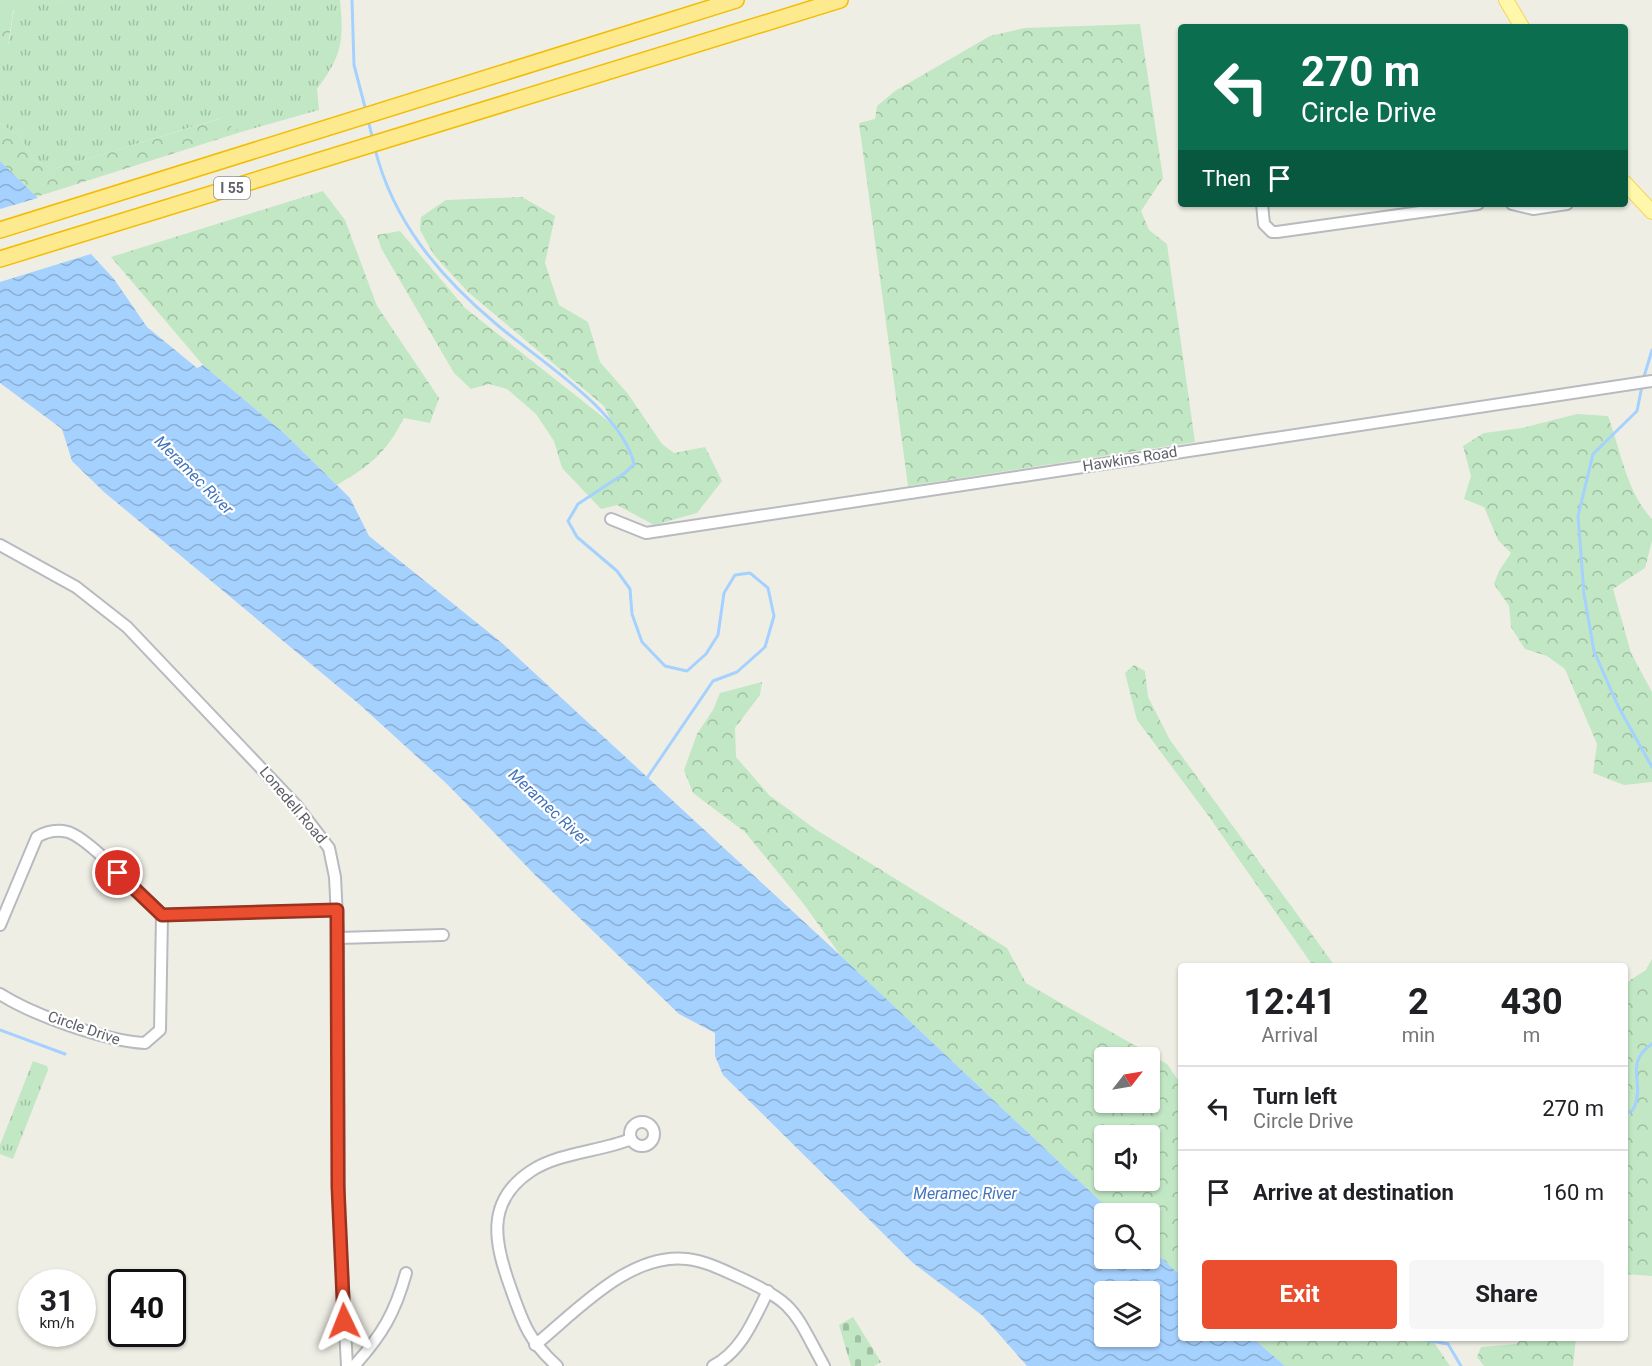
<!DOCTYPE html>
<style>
:root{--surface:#fff;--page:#f6f6f6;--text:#202124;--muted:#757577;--line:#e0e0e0;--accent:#eb4d2f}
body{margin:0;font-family:Roboto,sans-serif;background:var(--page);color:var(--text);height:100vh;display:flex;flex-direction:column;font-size:22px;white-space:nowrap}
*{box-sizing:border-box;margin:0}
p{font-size:20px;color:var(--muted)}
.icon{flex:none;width:33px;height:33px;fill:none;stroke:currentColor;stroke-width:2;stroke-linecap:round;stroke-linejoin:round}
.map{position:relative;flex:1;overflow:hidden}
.drawer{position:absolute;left:1178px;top:963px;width:450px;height:378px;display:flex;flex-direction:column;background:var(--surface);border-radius:6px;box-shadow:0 2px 4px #0004}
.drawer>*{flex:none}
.guide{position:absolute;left:1178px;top:24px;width:450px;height:183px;border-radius:6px;box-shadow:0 2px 4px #0004;background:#0b6e4f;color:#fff;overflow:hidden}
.needle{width:39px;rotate:59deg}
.controls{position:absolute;left:1094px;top:1047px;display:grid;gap:12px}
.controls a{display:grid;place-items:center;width:66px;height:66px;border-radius:6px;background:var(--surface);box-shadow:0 2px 4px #0004;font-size:30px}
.speed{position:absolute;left:18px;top:1269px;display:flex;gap:12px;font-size:30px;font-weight:700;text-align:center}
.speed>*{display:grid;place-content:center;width:78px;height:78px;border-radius:50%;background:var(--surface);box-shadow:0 2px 4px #0004;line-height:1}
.speed small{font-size:15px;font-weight:400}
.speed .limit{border:3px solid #111;border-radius:9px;background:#fff;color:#111}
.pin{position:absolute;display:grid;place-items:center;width:51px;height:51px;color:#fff;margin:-26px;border:3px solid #fff;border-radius:50%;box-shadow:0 2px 6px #0007}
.me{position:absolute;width:66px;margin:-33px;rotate:358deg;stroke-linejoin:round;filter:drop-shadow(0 0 4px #0008)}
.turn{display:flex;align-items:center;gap:21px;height:126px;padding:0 24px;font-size:27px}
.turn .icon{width:78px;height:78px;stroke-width:2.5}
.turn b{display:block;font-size:42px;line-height:51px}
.then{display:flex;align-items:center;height:57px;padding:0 24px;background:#0003;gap:12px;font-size:22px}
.eta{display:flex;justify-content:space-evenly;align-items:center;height:102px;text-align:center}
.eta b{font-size:36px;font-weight:700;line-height:42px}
.button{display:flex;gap:12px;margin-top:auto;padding:12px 24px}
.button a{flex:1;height:69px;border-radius:6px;background:var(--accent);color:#fff;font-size:24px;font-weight:700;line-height:69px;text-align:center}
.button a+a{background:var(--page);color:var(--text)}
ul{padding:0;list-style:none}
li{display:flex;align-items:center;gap:18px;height:84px;padding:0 24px;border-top:2px solid var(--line)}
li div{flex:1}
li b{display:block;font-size:22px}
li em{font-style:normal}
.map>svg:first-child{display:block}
.grass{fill:url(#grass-tufts)}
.forest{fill:url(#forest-crowns);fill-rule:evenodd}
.cemetery{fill:url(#cemetery-stones)}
.green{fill:#c1e7c4}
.water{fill:url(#water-waves);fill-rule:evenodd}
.pier{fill:#efeee5}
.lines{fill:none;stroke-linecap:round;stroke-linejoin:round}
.stream{stroke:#a5d1ff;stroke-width:3}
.minor-casing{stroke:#b7babf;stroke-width:14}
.major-casing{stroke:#f3d55b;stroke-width:16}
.highway-casing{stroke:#f4bc00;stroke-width:18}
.minor{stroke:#fff;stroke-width:10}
.major{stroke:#fff8aa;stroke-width:14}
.highway{stroke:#feea8e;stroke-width:15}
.route-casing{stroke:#99321f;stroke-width:15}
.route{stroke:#eb4d2f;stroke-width:10}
.labels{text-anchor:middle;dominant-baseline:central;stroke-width:4.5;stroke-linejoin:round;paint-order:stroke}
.shield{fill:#fff;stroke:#8e9094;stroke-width:1.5}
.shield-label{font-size:14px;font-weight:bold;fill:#5d6066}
.street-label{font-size:15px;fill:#5d6066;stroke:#fff}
.water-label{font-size:16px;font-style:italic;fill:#4374bc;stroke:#fff}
</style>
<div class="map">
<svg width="1652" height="1366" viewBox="0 0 1652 1366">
<defs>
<pattern id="grass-tufts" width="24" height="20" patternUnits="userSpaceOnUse" patternTransform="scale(1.5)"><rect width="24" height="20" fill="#c1e7c4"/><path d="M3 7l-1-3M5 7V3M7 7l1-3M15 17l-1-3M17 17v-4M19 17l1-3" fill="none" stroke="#a0bfa3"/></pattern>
<pattern id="forest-crowns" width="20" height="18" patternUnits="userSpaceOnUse" patternTransform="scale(1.5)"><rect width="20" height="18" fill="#c1e7c4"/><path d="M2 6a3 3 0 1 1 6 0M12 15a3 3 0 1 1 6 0" fill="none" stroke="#a0bfa3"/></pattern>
<pattern id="cemetery-stones" width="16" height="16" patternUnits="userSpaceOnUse" patternTransform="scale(1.5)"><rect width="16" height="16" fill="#c1e7c4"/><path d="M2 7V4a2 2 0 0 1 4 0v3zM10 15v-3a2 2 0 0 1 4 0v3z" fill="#a0bfa3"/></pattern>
<pattern id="water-waves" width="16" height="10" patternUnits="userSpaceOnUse" patternTransform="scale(1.5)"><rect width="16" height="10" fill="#a5d1ff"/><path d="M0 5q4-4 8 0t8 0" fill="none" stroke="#8aadd2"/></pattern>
</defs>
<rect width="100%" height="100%" fill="#efeee5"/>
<!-- grass -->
<g class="grass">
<path d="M 66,0 L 340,0 C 344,41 342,56 317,89 L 319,110 L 241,132 L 218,119 L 54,169 L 35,161 L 20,137 L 0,123 L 0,58 C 15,45 8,20 17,3 L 41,4 Z"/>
<path d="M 33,1061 L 47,1066 L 48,1070 L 13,1159 L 0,1154 L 0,1145 Z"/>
</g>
<!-- forest -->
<g class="forest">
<path d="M 0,0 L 19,0 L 13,11 L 7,53 L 0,58 Z"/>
<path d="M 1140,24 L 1163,178 L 1141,211 L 1149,230 L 1167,244 L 1195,442 L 908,486 L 859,123 L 875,119 L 877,106 L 895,91 L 990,36 L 1024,28 Z"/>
<path d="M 219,119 L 241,132 L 36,197 L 0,161 L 0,123 L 20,137 L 35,161 L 54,169 Z"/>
<path d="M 323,191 L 345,220 L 377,306 L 439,398 L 430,423 L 404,418 C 386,453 371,465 337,485 L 285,434 L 203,365 L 111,257 Z"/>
<path d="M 522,197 L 555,216 L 545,263 L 559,305 L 588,322 L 600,362 L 628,394 L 662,444 L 674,453 L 705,447 L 722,481 L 697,513 L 654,525 L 617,505 L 601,509 L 562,468 L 554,441 L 536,414 L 507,389 L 489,384 L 471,389 L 454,373 L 381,248 L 377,235 L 400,231 L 465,308 L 613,425 L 604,406 L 468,292 L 434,255 L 420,230 L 421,217 L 446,200 Z"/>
<path d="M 1577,414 L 1608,416 C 1621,451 1626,491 1652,519 L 1652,541 L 1645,568 L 1613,589 L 1631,653 L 1652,692 L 1652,782 L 1624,785 L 1593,773 L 1597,744 L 1565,669 L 1547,656 L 1525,649 L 1511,627 L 1509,606 L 1494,584 L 1499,571 L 1511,553 L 1498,540 L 1484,507 L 1464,499 L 1471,476 L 1463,446 L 1484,433 L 1522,428 Z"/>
<path d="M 1134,665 L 1145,671 L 1148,697 L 1170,740 L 1335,966 L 1313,966 L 1210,818 L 1137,720 L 1125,673 Z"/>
<path d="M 762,682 L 760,695 L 735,728 L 736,757 L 769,795 L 815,829 L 1007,948 L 1026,983 L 1167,1064 L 1180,1083 L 1180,1275 L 1149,1247 L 1149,1214 L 1113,1213 L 841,956 L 803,903 L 745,832 L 693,793 L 684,770 L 697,734 L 713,710 L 720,693 ZM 1104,1058 L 1149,1058 L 1149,1102 L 1104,1102 ZM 1104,1136 L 1149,1136 L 1149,1180 L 1104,1180 Z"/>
<path d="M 1652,959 L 1652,1276 L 1625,1274 L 1624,984 L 1646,970 Z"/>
<path d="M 1253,1338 L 1431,1338 L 1450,1366 L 1285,1366 Z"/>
<path d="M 1523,1338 L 1576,1338 L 1573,1366 L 1484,1366 L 1477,1357 L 1481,1347 L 1516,1344 Z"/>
</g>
<!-- cemetery -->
<path class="cemetery" d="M 853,1317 L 881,1362 L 874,1366 L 851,1366 L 839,1325 Z"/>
<!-- green -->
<path class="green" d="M 0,0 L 66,0 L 0,12 Z"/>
<!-- water -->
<path class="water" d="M 0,161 L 54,214 L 114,279 L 147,327 L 197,368 L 203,365 L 285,434 L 350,498 L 369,536 L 502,643 L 841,956 L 1113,1213 L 1104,1214 L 1104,1258 L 1149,1258 L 1149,1247 L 1180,1275 L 1180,1338 L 1253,1338 L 1285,1366 L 1027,1366 L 983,1316 L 913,1263 L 723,1075 L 715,1056 L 715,1033 L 679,1014 L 536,876 L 447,784 L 359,704 L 104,492 L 72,461 L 62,429 L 0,383 ZM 1104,1292 L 1149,1292 L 1149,1336 L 1104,1336 Z"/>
<!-- pier -->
<path class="pier" d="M 41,197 L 94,253 L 0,282 L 0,209 Z"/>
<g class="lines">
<!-- stream -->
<g class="stream">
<path d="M 352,0 L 354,65 L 366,111"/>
<path d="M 368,120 L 373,140"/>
<path d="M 375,149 C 393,221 439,276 495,323 C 535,358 622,410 634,464 L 625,473 L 578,504 L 568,521 L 577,537 L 617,571 L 630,589 L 632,614 L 642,642 L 665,666 L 687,671 L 706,654 L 718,635 L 724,593 L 735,575 L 750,573 L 768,588 L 774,616 L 765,647 L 737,672 L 713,681 L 647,778"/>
<path d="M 1643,380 L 1652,350"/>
<path d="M 1642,386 L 1637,411 L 1593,454 L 1578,516 L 1584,594 L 1594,651 L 1618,706 L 1652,767"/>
<path d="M 0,1030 L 65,1054"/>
<path d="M 1624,1114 L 1633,1110 C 1647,1082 1622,1065 1652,1044"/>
<path d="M 1414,1338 L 1448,1344 L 1461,1366"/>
</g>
<!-- minor casing -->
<g class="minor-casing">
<g id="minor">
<path d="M 1262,204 L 1264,224 L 1272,232 L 1277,232 L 1478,204"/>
<path d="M 1512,204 L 1533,209 L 1567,204"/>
<path d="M 611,519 L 646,533 L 1652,381"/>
<path d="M 0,545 L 76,587 L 127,627 L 296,805 L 329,848 L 335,877 L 338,938 L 339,1214 L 347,1366"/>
<path d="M 162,915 L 337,910"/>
<path d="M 0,925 L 37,837 C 47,831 56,829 68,832 C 89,838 143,897 162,915 L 160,1030 L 145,1043 C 105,1041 33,1015 0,994"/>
<path d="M 338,938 L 443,935"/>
<circle cx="642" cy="1134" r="12"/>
<path d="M 535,1345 C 575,1313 629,1252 687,1259 C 704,1261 719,1268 734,1275 C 797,1303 793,1310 824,1366"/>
<path d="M 354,1366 C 382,1335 395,1313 406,1273"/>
<path d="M 557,1366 C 529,1341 523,1323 511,1289 C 495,1245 484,1202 531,1171 C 560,1152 599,1152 631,1139"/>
<path d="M 713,1366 C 742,1351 754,1319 768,1291"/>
</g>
</g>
<!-- major casing -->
<g class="major-casing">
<g id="major">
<path d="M 1506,0 L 1522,27"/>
<path d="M 1624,182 L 1652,212"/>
</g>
</g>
<!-- highway casing -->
<g class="highway-casing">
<g id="highway">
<path d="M 0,230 L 736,0"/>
<path d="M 0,259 L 840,0"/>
</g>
</g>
<!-- minor -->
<use href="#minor" class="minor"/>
<!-- major -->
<use href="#major" class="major"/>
<!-- highway -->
<use href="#highway" class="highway"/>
</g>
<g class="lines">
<!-- route casing -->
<g class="route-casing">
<path id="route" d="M 118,873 L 162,915 L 337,910 L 338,1187 L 344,1321"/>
</g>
<!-- route -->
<use href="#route" class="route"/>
</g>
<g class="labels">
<!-- shield labels -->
<rect class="shield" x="214" y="177" width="36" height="22" rx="4.5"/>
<g class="shield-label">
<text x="232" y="188">I 55</text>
</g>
<!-- street labels -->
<g class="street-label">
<text transform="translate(1130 459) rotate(-9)">Hawkins Road</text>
<text transform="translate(293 805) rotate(50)">Lonedell Road</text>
<text transform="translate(84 1028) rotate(19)">Circle Drive</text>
</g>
<!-- water labels -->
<g class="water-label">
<text transform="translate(194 475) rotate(45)">Meramec River</text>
<text transform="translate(549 807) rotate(43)">Meramec River</text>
<text x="965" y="1193">Meramec River</text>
</g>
</g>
</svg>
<div class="controls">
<a><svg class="needle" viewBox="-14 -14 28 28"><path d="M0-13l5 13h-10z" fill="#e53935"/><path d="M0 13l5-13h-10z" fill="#757577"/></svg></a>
<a><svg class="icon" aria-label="sound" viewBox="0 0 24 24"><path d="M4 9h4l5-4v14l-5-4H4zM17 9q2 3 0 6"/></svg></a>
<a><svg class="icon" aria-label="search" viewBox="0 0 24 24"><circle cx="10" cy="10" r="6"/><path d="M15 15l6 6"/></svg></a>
<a><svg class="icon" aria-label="layers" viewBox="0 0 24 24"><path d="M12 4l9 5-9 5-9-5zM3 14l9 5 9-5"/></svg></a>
</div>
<div class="speed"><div>31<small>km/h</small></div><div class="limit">40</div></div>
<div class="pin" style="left:118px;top:873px;background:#d93025"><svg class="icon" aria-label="arrive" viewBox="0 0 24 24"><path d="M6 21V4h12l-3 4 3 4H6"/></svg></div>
<svg class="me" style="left:344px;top:1321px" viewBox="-20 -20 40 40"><path d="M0-17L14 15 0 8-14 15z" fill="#eb4d2f" stroke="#fff" stroke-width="4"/></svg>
<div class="guide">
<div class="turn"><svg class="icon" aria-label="left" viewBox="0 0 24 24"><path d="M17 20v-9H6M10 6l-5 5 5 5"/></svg><div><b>270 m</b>Circle Drive</div></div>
<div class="then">Then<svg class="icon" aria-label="arrive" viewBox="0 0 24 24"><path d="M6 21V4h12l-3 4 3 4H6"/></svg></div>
</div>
<section class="drawer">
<div class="eta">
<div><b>12:41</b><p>Arrival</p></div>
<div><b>2</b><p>min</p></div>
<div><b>430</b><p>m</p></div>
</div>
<ul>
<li><svg class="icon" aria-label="left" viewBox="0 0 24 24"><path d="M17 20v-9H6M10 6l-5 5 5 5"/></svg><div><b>Turn left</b><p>Circle Drive</p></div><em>270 m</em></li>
<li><svg class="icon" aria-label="arrive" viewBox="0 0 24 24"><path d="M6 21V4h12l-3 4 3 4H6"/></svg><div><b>Arrive at destination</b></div><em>160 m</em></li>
</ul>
<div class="button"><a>Exit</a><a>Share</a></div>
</section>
</div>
